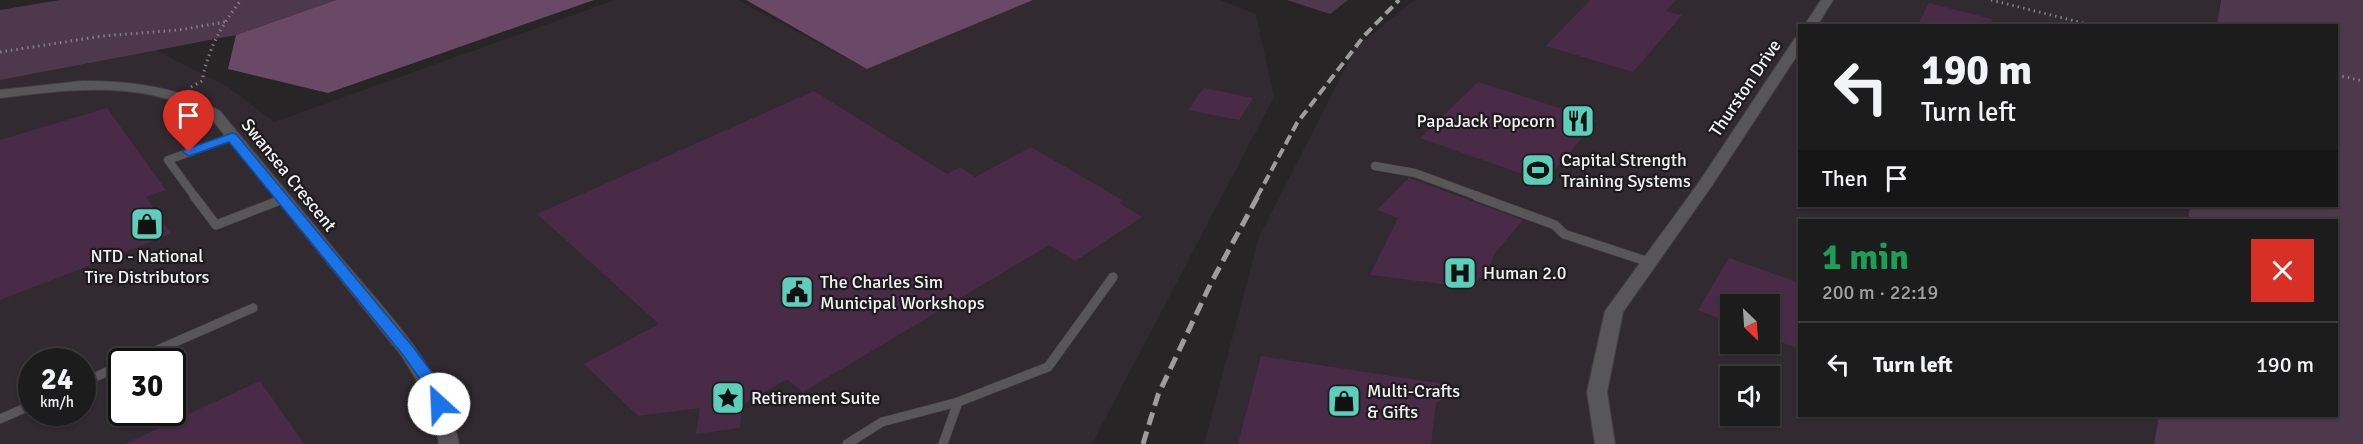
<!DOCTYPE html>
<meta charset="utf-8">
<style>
:root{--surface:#1d1c1c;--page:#252525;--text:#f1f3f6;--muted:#a0a1a3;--line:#3b3a3b}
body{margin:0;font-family:Signika,sans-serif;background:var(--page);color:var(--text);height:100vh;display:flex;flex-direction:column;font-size:22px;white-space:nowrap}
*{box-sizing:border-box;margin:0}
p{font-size:20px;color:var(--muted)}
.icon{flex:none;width:33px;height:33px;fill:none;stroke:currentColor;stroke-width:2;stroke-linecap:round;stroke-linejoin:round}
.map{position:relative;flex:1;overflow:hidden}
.details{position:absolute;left:1798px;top:219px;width:540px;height:198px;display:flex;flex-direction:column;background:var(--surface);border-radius:0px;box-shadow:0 2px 4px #0004,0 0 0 2px var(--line)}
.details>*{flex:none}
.top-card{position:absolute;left:1798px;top:24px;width:540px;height:183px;border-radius:0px;box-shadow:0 2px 4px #0004,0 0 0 2px var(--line);background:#1d1c1c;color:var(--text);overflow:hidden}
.needle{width:39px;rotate:155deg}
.buttons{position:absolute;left:1720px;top:294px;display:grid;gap:12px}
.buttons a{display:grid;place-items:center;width:60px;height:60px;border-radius:0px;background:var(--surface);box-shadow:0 2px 4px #0004,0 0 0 2px var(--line);font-size:30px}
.speed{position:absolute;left:18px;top:348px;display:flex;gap:12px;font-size:30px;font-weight:700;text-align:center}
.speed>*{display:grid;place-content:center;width:78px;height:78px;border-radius:50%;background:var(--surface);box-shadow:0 2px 4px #0004,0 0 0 2px var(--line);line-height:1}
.speed small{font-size:15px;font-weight:400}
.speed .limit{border:3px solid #111;border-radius:9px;background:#fff;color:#111}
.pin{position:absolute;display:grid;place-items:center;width:51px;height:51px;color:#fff;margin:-62px -26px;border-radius:50% 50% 50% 0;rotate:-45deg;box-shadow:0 0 6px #0007}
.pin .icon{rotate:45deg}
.me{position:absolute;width:66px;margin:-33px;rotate:335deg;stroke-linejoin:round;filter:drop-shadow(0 0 4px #0008)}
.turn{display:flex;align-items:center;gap:21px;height:126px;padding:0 24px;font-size:27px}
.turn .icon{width:78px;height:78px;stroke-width:2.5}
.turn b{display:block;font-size:42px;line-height:51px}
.then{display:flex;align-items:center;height:57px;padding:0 24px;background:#0003;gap:12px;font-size:22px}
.round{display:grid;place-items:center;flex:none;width:63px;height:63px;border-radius:0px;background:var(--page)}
.overview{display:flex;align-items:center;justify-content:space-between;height:102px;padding:0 24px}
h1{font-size:36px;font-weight:700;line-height:45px;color:#1e9e55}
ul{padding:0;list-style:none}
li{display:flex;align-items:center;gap:18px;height:84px;padding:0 24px;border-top:2px solid var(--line)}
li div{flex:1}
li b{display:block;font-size:22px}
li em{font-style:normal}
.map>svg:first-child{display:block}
.built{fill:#312a30;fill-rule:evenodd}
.green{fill:#4d394b}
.forest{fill:#6a4966}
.building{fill:#4a2b47}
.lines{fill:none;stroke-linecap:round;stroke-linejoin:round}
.lane-far1-casing{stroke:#424041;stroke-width:9}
.lane-casing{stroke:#424041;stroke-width:10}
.street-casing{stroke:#424041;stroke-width:2}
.path{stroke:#828081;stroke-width:3;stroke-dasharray:1.5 4;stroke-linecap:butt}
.lane-far1{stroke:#585658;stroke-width:8}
.lane{stroke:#585658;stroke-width:9}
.street{fill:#585658;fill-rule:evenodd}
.rail-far1{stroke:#9e9c9d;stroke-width:4;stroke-dasharray:10 5;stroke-linecap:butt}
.rail{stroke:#9e9c9d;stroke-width:5;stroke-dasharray:13 7;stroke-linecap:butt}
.route{fill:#1a73e8;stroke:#114b97;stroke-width:1.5}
.labels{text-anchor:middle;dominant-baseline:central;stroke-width:4.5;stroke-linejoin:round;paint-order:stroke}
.street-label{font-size:18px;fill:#f3f2f3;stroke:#1d1b1d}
.poi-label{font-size:18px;fill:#f3f2f3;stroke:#1d1b1d;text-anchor:start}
</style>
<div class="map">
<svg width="2363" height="444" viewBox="0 0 2363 444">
<rect width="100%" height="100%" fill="#272526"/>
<!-- built -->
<g class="built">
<path d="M 615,0 L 738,0 L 867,69 L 1033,0 L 1220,0 L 1256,14 L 1274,97 L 1092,444 L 0,444 L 0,72 L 136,40 L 228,87 L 274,122 ZM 32,362 L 82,362 L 82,412 L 32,412 ZM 122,362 L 172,362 L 172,412 L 122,412 Z"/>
<path d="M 1414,0 L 2221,0 L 2217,25 L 1800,26 L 1800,206 L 2190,206 L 2188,220 L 1800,220 L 1800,416 L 2159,416 L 2154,444 L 1204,444 L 1259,237 L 1355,49 ZM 1731,304 L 1770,304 L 1770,344 L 1731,344 ZM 1731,376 L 1770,376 L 1770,416 L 1731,416 Z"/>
</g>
<!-- green -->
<g class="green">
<path d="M 60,0 L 336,0 L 236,35 L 0,80 L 0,10 Z"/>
<path d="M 1287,0 L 1348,0 L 1330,14 Z"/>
<path d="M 2221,0 L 2363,0 L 2363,444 L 2154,444 L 2159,416 L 2337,416 L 2337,220 L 2188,220 L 2190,206 L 2337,206 L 2337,26 L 2217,25 Z"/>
</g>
<!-- forest -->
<g class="forest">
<path d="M 336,0 L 594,0 L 328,93 L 228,69 L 236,35 Z"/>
<path d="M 746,0 L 1033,0 L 867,69 Z"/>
</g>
<!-- building -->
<g class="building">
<path d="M 1590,0 L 1676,0 L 1666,11 L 1682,15 L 1633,72 L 1546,46 Z"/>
<path d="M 1929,3 L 1992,19 L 1991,26 L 1917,26 Z"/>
<path d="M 1478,82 L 1597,120 L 1545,182 L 1420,138 Z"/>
<path d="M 1204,88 L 1253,98 L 1239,120 L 1188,110 Z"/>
<path d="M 814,91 L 947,174 L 960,167 L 975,177 L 1031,147 L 1124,201 L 1119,203 L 1142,217 L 1075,261 L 1049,245 L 803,392 L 787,379 L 742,405 L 740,428 L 696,434 L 700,408 L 638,416 L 584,364 L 659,324 L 537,214 Z"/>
<path d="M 107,108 L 166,190 L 146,197 L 171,234 L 0,300 L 0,140 Z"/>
<path d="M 1409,178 L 1523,220 L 1495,253 L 1485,278 L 1479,277 L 1475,288 L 1370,275 L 1398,218 L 1377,210 Z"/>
<path d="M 1729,258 L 1800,283 L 1800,349 L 1770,338 L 1770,304 L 1731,304 L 1731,323 L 1698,310 Z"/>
<path d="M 1261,356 L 1444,384 L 1443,399 L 1436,403 L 1431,444 L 1238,444 Z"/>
<path d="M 260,381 L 304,444 L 125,444 Z"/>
</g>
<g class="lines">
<!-- lane-far1 casing -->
<g class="lane-far1-casing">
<g id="lane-far1">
<path d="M 1375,166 L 1415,173 L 1480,197"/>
<path d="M 195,197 L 168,160 L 232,137"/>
</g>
</g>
<!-- lane casing -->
<g class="lane-casing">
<g id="lane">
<path d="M 194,196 L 216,225 L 283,199"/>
<path d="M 1476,196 L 1555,225 L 1564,234 L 1649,262"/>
<path d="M 130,362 L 253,308"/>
<path d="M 82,383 L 122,365"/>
<path d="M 958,402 L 1048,367 L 1113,277"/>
<path d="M 0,419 L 32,405"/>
<path d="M 847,444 L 882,422 L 958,402 L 943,444"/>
</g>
</g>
<!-- street casing -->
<g class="street-casing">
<g id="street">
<path d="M 1821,0 L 1833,0 L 1817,26 L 1804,26 Z"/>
<path d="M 1800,37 L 1800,51 L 1711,187 L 1623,312 L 1607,392 L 1615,444 L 1595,444 L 1587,392 L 1605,311 L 1697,185 L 1795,38 Z"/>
<path d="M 82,81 C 132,81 176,86 220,111 C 261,161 302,210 343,260 C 390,316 445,370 459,444 L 439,444 C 433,410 420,384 401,355 L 210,117 C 144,79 72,89 0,98 L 0,90 Z"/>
</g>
</g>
<!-- path -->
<g class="path">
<path d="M 1991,0 L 2095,26"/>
<path d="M 0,52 L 103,36 L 179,30 L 225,22"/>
<path d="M 2337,75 L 2363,81"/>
<path d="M 191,87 L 202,81 C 208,49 221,26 241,0"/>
</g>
<!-- lane-far1 -->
<use href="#lane-far1" class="lane-far1"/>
<!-- lane -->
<use href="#lane" class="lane"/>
<!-- street -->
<use href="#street" class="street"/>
<!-- rail-far1 -->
<path class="rail-far1" d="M 1257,197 L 1297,123 L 1364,36 L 1399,0"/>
<!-- rail -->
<path class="rail" d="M 1143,444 L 1158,395 L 1211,283 L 1258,196"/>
</g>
<!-- route -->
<path class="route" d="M 232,133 L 236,134 L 414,348 L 438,381 L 447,404 L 445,408 L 433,408 L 425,386 L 403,355 L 229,142 L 189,156 L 183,152 L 184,150 Z"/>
<!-- icons -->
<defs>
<g id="restaurant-square" transform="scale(1.725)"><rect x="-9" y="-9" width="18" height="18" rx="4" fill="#5cceba" stroke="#1d1b1d"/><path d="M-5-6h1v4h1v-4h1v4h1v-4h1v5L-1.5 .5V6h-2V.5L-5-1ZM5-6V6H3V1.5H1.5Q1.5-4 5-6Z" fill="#111"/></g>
<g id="stadium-square" transform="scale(1.725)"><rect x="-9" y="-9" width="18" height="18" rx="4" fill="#5cceba" stroke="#1d1b1d"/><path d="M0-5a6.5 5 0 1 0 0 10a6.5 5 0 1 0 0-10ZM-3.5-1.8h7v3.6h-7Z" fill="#111"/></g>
<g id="shop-square" transform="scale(1.725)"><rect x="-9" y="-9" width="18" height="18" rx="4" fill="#5cceba" stroke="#1d1b1d"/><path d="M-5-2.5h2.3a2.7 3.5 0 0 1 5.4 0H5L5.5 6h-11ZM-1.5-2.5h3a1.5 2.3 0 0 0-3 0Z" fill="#111"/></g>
<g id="hospital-square" transform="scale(1.725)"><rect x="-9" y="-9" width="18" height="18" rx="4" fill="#5cceba" stroke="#1d1b1d"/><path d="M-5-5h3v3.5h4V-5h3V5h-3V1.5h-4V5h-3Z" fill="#111"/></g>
<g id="civic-square" transform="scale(1.725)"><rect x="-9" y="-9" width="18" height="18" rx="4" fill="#5cceba" stroke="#1d1b1d"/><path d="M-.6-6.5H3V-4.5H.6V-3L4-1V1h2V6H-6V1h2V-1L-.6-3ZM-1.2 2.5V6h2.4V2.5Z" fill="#111"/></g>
<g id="sight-square" transform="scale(1.725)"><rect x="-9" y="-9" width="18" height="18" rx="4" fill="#5cceba" stroke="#1d1b1d"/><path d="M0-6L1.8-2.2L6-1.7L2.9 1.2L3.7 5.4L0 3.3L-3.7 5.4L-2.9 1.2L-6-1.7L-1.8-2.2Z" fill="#111"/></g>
</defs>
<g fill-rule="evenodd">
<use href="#restaurant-square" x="1578" y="121"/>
<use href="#stadium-square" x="1538" y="170"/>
<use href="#shop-square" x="147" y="224"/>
<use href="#hospital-square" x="1460" y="273"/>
<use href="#civic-square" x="797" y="292"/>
<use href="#sight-square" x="728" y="398"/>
<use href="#shop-square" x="1344" y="401"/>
</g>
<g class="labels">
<!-- street labels -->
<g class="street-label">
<text transform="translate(1745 88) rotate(-56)">Thurston Drive</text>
<text transform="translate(289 175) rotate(51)">Swansea Crescent</text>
</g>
<!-- poi labels -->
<g class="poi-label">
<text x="1555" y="121" text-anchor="end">PapaJack Popcorn</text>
<text x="1561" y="160">Capital Strength<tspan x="1561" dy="21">Training Systems</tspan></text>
<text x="147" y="256" text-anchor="middle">NTD - National<tspan x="147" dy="21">Tire Distributors</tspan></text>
<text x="1483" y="273">Human 2.0</text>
<text x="820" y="282">The Charles Sim<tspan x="820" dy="21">Municipal Workshops</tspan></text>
<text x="1367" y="391">Multi-Crafts<tspan x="1367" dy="21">&amp; Gifts</tspan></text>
<text x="751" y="398">Retirement Suite</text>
</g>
</g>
</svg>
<div class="buttons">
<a><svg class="needle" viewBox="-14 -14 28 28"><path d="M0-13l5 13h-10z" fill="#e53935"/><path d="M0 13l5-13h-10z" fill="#a0a1a3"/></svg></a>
<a><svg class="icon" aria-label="sound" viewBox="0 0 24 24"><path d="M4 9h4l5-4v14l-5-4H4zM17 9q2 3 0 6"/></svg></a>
</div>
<div class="speed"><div>24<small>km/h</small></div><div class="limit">30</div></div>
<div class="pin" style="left:189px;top:152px;background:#d93025"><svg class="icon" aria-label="arrive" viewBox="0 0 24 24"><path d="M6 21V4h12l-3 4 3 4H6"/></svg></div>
<svg class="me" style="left:439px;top:404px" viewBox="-20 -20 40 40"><circle r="19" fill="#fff"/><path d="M0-13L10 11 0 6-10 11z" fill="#1a73e8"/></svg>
<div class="top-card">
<div class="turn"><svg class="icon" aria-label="left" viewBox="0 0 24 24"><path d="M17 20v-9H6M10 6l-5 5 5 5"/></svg><div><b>190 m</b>Turn left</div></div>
<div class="then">Then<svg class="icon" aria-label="arrive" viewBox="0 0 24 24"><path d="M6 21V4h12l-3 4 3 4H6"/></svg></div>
</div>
<section class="details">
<div class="overview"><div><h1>1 min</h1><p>200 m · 22:19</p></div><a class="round" style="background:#d93025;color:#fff"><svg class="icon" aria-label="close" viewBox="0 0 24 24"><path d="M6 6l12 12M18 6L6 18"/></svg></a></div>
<ul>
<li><svg class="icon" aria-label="left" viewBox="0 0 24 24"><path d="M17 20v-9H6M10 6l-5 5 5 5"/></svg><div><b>Turn left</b></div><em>190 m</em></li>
</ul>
</section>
</div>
